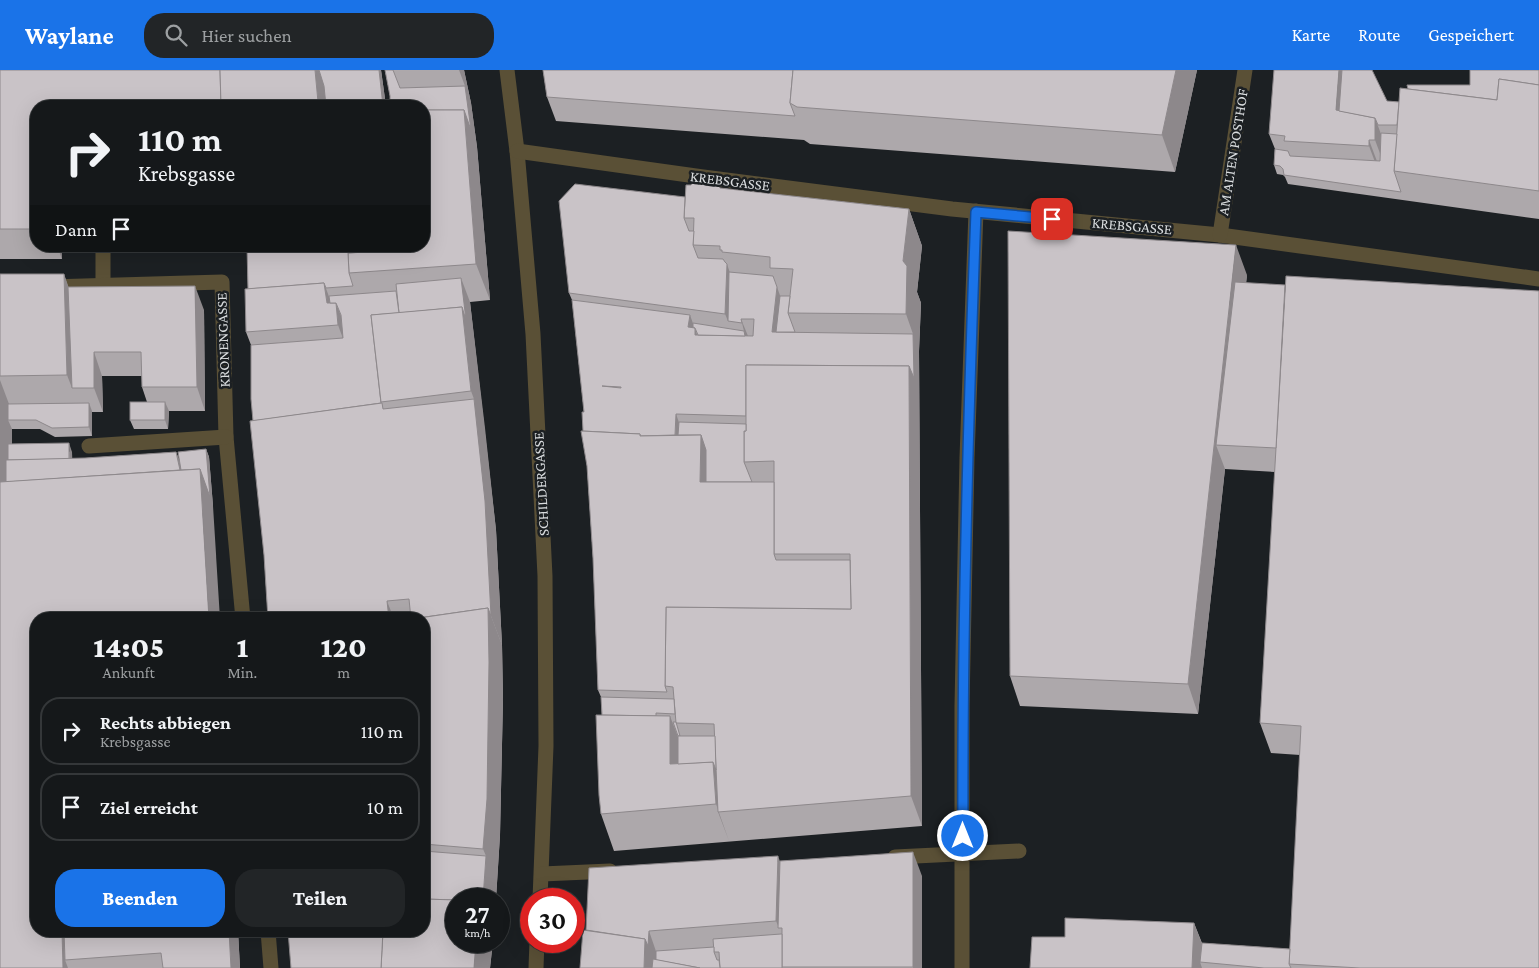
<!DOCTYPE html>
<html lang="de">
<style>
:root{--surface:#15181a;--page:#222527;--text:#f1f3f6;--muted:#9da0a2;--line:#343739;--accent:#1a73e8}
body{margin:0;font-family:"Crimson Pro",serif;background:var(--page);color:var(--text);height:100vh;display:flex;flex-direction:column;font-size:19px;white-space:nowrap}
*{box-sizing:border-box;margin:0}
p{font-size:16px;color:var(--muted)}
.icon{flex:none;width:28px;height:28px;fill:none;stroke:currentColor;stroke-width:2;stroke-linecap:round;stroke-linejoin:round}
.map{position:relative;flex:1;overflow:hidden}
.drawer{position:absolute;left:30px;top:542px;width:400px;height:325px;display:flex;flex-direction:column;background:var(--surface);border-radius:20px;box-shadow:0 5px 20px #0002,0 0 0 1px var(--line)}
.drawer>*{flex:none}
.top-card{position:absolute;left:30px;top:30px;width:400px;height:152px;border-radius:20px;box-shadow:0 5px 20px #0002,0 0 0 1px var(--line);background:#15181a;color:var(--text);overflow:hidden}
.speed{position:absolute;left:445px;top:818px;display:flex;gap:10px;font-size:25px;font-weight:700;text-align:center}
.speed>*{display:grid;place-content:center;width:65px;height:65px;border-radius:50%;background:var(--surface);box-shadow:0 5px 20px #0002,0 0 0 1px var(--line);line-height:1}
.speed small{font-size:12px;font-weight:400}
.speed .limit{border:8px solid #d22;background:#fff;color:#111}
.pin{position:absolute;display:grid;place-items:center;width:42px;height:42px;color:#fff;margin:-21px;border-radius:10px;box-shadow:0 2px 8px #0006}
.me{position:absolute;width:55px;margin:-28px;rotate:0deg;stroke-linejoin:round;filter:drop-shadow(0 0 4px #0008)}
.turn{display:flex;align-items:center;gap:18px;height:105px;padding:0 25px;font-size:22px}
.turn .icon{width:65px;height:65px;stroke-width:2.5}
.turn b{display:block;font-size:35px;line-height:42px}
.then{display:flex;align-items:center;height:48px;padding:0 25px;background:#0003;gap:10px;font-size:19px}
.eta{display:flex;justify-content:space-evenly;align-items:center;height:85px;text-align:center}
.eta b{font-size:30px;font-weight:800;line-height:35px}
.primary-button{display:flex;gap:10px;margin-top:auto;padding:10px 25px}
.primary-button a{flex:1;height:58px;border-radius:20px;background:var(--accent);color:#fff;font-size:20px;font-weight:800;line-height:58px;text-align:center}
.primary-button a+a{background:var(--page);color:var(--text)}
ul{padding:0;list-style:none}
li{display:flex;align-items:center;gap:15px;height:68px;margin:0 10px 8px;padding:0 15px;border:2px solid var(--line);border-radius:20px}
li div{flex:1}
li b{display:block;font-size:19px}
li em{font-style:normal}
header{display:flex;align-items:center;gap:30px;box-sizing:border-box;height:70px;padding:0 25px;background:var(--accent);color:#fff}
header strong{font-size:24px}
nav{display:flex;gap:28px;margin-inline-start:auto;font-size:18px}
.search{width:350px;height:45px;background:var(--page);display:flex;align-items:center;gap:12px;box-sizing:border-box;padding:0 18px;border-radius:20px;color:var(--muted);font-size:19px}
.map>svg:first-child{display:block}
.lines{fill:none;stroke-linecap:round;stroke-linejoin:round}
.minor{stroke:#5a5036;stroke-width:15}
.wall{fill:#ada8ab}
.shaded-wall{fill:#8d888b}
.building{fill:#c9c3c7;stroke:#8d888b;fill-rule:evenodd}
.route-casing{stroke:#114b97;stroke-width:12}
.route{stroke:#1a73e8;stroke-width:9}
.labels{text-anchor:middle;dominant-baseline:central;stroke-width:5;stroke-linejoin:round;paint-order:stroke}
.street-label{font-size:15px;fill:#d9dcde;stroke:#1c2023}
</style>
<header>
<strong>Waylane</strong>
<div class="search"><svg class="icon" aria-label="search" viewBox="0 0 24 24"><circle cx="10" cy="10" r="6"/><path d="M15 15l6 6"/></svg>Hier suchen</div>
<nav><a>Karte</a><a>Route</a><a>Gespeichert</a></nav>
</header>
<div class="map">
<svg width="1539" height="898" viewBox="0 0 1539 898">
<rect width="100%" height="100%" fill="#1c2023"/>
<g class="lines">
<!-- minor -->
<g class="minor">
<path d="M 507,0 L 517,81 L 533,264 L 545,506 L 546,676 L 540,829"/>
<path d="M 517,81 L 703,107 L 952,139 L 1220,165 L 1539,209"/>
<path d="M 1220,165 L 1245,0"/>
<path d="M 103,176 L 103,215"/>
<path d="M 49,217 L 222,212 L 226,367 L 243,549"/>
<path d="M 89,376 L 226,367"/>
<path d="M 895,787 L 1019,781"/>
<path d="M 542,804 L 610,801"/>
<path d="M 268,861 L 271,898"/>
<path d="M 536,898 L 537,871"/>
<path d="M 962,898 L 962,636 L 967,388 L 976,141"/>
</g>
</g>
<!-- wall -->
<g class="wall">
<path d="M 0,0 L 381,0 L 386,36 L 36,36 L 36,176 L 61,176 L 62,189 L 0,189 Z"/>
<path d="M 385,0 L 464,0 L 471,33 L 477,77 L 490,230 L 470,232 L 496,460 L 502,575 L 503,629 L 500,765 L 496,829 L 456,871 L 493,871 L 490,898 L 424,861 L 424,549 L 268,549 L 264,485 L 253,351 L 251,275 L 246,262 L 248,219 L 247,176 L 424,176 L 390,26 Z"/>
<path d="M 543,0 L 1197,0 L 1175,102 L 810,74 L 804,70 L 556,51 L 547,27 Z"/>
<path d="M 1539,0 L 1539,149 L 1288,114 L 1285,107 L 1283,105 L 1277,104 L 1274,95 L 1275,79 L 1269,64 L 1387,31 L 1399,32 L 1408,19 L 1470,15 Z"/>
<path d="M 720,118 L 909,139 L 922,176 L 917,222 L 921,233 L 919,281 L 922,756 L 614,781 L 601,744 L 602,645 L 601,627 L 598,620 L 593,488 L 587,396 L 583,361 L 584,342 L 572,230 L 569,223 L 685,127 Z"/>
<path d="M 0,204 L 64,204 L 68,217 L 204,240 L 205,341 L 169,341 L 168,359 L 134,359 L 130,350 L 147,332 L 142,317 L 142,306 L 102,306 L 103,342 L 92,342 L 92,366 L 55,367 L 40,359 L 12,359 L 12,374 L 72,382 L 72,389 L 176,382 L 180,392 L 206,379 L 209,387 L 213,436 L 36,549 L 36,861 L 238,861 L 240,898 L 0,898 Z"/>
<path d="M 1247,205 L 1246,213 L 1539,898 L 1030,898 L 1065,867 L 1194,853 L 1202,873 L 1290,879 L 1300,685 L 1271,683 L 1260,653 L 1275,402 L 1225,399 L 1198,644 L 1020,636 L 1010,606 Z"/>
<path d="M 780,791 L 922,806 L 922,898 L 580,898 L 586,860 Z"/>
</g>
<!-- shaded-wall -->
<g class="shaded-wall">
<path d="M 315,0 L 319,0 L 328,25 L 329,36 L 320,36 L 318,32 Z"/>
<path d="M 379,0 L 381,0 L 386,36 L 383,36 Z"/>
<path d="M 459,0 L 464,0 L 471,33 L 477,77 L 490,230 L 476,194 L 464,40 L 465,16 Z"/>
<path d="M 1176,0 L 1197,0 L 1175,102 L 1162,65 Z"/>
<path d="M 1339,0 L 1350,0 L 1346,49 L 1336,40 Z"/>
<path d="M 1375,48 L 1384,72 L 1384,94 L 1375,70 Z"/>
<path d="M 1369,70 L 1378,94 L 1378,100 L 1369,76 Z"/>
<path d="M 909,139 L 922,176 L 917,222 L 921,233 L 919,281 L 922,756 L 911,726 L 909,296 L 913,264 L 906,244 L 903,191 Z"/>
<path d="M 1236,175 L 1247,205 L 1228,376 L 1216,375 L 1225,399 L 1198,644 L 1188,614 Z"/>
<path d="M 57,176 L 61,176 L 62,189 Z"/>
<path d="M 727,194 L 735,218 L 728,251 L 725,244 Z"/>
<path d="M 64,204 L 77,241 L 72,318 L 67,305 Z"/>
<path d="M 461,208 L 470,232 L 485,358 L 496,460 L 502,575 L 491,546 L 474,329 L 471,321 L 462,237 Z"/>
<path d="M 324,213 L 335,243 L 327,233 Z"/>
<path d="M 195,216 L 204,240 L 205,341 L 197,317 Z"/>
<path d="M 777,217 L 783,234 L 779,270 L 772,262 Z"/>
<path d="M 336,233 L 347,262 L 349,285 L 338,255 Z"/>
<path d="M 690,245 L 700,273 L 688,257 Z"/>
<path d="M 741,249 L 748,266 L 745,274 L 744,261 Z"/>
<path d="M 94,282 L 102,306 L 103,342 L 94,318 Z"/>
<path d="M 0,310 L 12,342 L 8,350 L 12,359 L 12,407 L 0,416 Z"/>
<path d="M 165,332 L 169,341 L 168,359 L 165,350 Z"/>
<path d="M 89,333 L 92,341 L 92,366 L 89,357 Z"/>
<path d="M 676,344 L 682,361 L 675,373 Z"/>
<path d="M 701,365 L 710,389 L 709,428 L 700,412 Z"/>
<path d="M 69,373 L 72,382 L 73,406 L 70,397 Z"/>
<path d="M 206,379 L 209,387 L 213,436 L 220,549 L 209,549 L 200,399 Z"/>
<path d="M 176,382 L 183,399 L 183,420 Z"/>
<path d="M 387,531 L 394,549 L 389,549 Z"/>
<path d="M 488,538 L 502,575 L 503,629 L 500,765 L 496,829 L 483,829 L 486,786 L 483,779 Z"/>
<path d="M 670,646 L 684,683 L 678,714 L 670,694 Z"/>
<path d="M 713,692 L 721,712 L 718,742 L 729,771 L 716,734 Z"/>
<path d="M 913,782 L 922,806 L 922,898 L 913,898 Z"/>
<path d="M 778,786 L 789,815 L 782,858 L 779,858 L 776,851 Z"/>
<path d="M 1194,853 L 1205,882 L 1200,892 L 1202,898 L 1192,898 Z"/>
<path d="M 62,861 L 74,861 L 65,890 L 68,898 L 63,898 Z"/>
<path d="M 229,861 L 238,861 L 240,898 L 231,898 Z"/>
<path d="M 649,861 L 659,890 L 656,898 L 644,898 L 645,869 Z"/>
<path d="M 476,871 L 493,871 L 490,898 L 474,898 Z"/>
</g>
<!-- building -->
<g class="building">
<path d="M 0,0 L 220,0 L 221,36 L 36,36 L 36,159 L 0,159 Z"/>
<path d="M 220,0 L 315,0 L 318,32 L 221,35 Z"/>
<path d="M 319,0 L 379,0 L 383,36 L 326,36 L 324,16 Z"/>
<path d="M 385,0 L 393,0 L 400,18 L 465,16 L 471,60 L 464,40 L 424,40 L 424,36 L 390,36 L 390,26 Z"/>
<path d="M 543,0 L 793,0 L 790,33 L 795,46 L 547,27 Z"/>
<path d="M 793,0 L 1176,0 L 1162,65 L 797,37 L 790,33 Z"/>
<path d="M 1274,0 L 1339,0 L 1336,40 L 1375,48 L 1375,70 L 1369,70 L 1369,76 L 1284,71 L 1285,66 L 1269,64 Z"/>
<path d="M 1342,0 L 1372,0 L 1387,31 L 1399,32 L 1397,55 L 1378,55 L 1375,48 L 1339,41 Z"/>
<path d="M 1470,0 L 1539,0 L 1539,15 L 1499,9 L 1497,30 L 1408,19 L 1407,15 L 1470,15 Z"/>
<path d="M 1499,9 L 1539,15 L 1539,121 L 1394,101 L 1400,18 L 1497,30 Z"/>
<path d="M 424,40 L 464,40 L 476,194 L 349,203 L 348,183 L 386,181 L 386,176 L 424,176 Z"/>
<path d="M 1381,63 L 1397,64 L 1394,101 L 1401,122 L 1284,105 L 1283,99 L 1280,96 L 1274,95 L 1275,79 L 1288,81 L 1290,86 L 1380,91 Z"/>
<path d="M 696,109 L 716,111 L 720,118 L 909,139 L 903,191 L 907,196 L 906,244 L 788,243 L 793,199 L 770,198 L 770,187 L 722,182 L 722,180 L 720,180 L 720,176 L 693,175 L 694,148 L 684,148 L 686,115 L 691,115 Z"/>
<path d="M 575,114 L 685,127 L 684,148 L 689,161 L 694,161 L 693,175 L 698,188 L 723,189 L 725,192 L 727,194 L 725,244 L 569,223 L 559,131 Z"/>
<path d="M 1008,161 L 1236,175 L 1188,614 L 1010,606 Z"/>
<path d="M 247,176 L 375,176 L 377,181 L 348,183 L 349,203 L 353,216 L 326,218 L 324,213 L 248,219 Z"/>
<path d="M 729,202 L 773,206 L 777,217 L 772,262 L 913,264 L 914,308 L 909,296 L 746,295 L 746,346 L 676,344 L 675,365 L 640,366 L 640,364 L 583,361 L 582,342 L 584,342 L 572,230 L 690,245 L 688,257 L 695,258 L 695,265 L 753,266 L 754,249 L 741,249 L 742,253 L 728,251 ZM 602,316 L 621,317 L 621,318 Z"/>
<path d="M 0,204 L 64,204 L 67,305 L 0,306 Z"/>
<path d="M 1286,206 L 1539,221 L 1539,898 L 1360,898 L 1289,894 L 1301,656 L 1260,653 Z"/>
<path d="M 461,208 L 466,250 L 462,237 L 399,243 L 396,214 Z"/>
<path d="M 1235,212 L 1285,215 L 1276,378 L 1216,375 Z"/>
<path d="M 324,213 L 327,233 L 336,233 L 338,255 L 246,262 L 245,219 Z"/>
<path d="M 195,216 L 197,317 L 142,317 L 141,282 L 94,282 L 94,318 L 72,318 L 68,217 Z"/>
<path d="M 396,221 L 399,243 L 371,245 L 381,333 L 253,351 L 251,329 L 251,275 L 343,268 L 341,245 L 336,233 L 330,233 L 329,226 Z"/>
<path d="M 780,226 L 790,226 L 788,243 L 795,262 L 776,262 Z"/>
<path d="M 462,237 L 471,321 L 381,332 L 371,245 Z"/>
<path d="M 693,253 L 744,261 L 745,266 L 698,265 L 695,258 L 693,257 Z"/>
<path d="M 746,295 L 909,296 L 911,726 L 718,742 L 714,654 L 676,653 L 673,617 L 665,616 L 666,537 L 851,539 L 850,484 L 774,484 L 774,391 L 744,392 L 744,361 L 746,361 Z"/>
<path d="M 474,329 L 485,431 L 491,546 L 488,538 L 411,549 L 409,529 L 387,531 L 389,549 L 268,549 L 264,485 L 250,351 L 382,333 L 383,339 Z"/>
<rect x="130" y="332" width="35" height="18"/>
<path d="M 89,333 L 89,357 L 52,358 L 36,350 L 8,350 L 8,334 Z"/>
<path d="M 679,352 L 746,354 L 746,361 L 744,361 L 744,392 L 752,412 L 706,412 L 706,380 L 701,365 L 678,365 Z"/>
<path d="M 581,361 L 640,364 L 640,366 L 701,365 L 700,412 L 774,412 L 774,484 L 776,490 L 850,490 L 851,539 L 666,537 L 665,616 L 667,622 L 598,620 L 593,488 L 587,396 Z"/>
<path d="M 69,373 L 69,389 L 8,390 L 8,374 Z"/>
<path d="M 206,379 L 210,427 L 200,399 L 181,400 L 178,382 Z"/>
<path d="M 176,382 L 180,400 L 6,412 L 6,390 L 85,388 Z"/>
<path d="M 200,399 L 209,549 L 36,549 L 36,861 L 62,861 L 63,898 L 0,898 L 0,412 Z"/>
<path d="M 488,538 L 489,592 L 487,729 L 483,779 L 424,774 L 424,549 L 412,549 Z"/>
<path d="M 601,627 L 674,629 L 675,644 L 656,643 L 656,646 L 602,645 Z"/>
<path d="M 596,645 L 670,646 L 670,694 L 713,692 L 716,734 L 601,744 L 599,725 Z"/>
<path d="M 673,652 L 676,652 L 680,666 L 678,666 Z"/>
<path d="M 678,666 L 715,666 L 716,700 L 713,692 L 678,694 Z"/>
<path d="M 424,781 L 486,786 L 483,829 L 456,829 L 456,830 L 424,829 Z"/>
<path d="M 913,782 L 913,897 L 782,897 L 782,858 L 778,858 L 780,791 Z"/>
<path d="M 778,786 L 776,851 L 649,861 L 648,876 L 645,869 L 586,860 L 589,798 Z"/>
<path d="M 424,829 L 456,830 L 456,871 L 476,871 L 474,898 L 381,898 L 383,861 L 424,861 Z"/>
<path d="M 1065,848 L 1194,853 L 1192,898 L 1030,898 L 1032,867 L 1065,867 Z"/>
<path d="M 583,860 L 645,869 L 644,898 L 580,898 Z"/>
<path d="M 64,861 L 229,861 L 231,898 L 163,898 L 161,883 L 65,890 Z"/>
<path d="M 288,861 L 383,861 L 381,898 L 291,898 Z"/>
<path d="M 781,864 L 782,864 L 782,898 L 720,898 L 719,882 L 714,882 L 713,869 Z"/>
<path d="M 1202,873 L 1290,879 L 1289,894 L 1291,898 L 1264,898 L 1200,892 Z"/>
<path d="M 714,877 L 714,882 L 717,890 L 719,890 L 720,898 L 700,898 L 656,890 L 656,881 Z"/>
<path d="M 653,889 L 700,898 L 652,898 Z"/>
</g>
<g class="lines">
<!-- route casing -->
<g class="route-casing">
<path id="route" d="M 963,766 C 962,557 968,350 976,142 L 1052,149"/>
</g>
<!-- route -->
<use href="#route" class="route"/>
</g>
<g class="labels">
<!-- street labels -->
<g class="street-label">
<text transform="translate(1233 82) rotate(-81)">AM ALTEN POSTHOF</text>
<text transform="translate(730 111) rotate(7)">KREBSGASSE</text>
<text transform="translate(1132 156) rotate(5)">KREBSGASSE</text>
<text transform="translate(223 270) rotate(-92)">KRONENGASSE</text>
<text transform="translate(541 414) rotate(-93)">SCHILDERGASSE</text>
</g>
</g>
</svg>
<div class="speed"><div>27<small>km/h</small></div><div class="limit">30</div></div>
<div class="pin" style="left:1052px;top:149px;background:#d93025"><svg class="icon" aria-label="arrive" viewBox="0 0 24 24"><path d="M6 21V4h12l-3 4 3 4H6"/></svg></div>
<svg class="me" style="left:963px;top:766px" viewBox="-20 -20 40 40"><circle r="17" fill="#1a73e8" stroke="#fff" stroke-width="3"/><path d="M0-11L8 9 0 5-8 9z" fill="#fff"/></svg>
<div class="top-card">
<div class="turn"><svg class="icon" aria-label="right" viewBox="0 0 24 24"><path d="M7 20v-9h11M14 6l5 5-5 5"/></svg><div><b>110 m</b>Krebsgasse</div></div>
<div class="then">Dann<svg class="icon" aria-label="arrive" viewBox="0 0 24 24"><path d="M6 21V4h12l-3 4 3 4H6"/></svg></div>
</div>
<section class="drawer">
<div class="eta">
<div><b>14:05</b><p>Ankunft</p></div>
<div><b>1</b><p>Min.</p></div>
<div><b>120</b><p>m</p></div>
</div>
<ul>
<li><svg class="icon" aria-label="right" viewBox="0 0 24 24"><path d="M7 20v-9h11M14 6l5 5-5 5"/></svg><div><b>Rechts abbiegen</b><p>Krebsgasse</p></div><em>110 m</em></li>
<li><svg class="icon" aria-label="arrive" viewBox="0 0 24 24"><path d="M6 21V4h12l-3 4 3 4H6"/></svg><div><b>Ziel erreicht</b></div><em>10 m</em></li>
</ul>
<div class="primary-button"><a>Beenden</a><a>Teilen</a></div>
</section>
</div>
